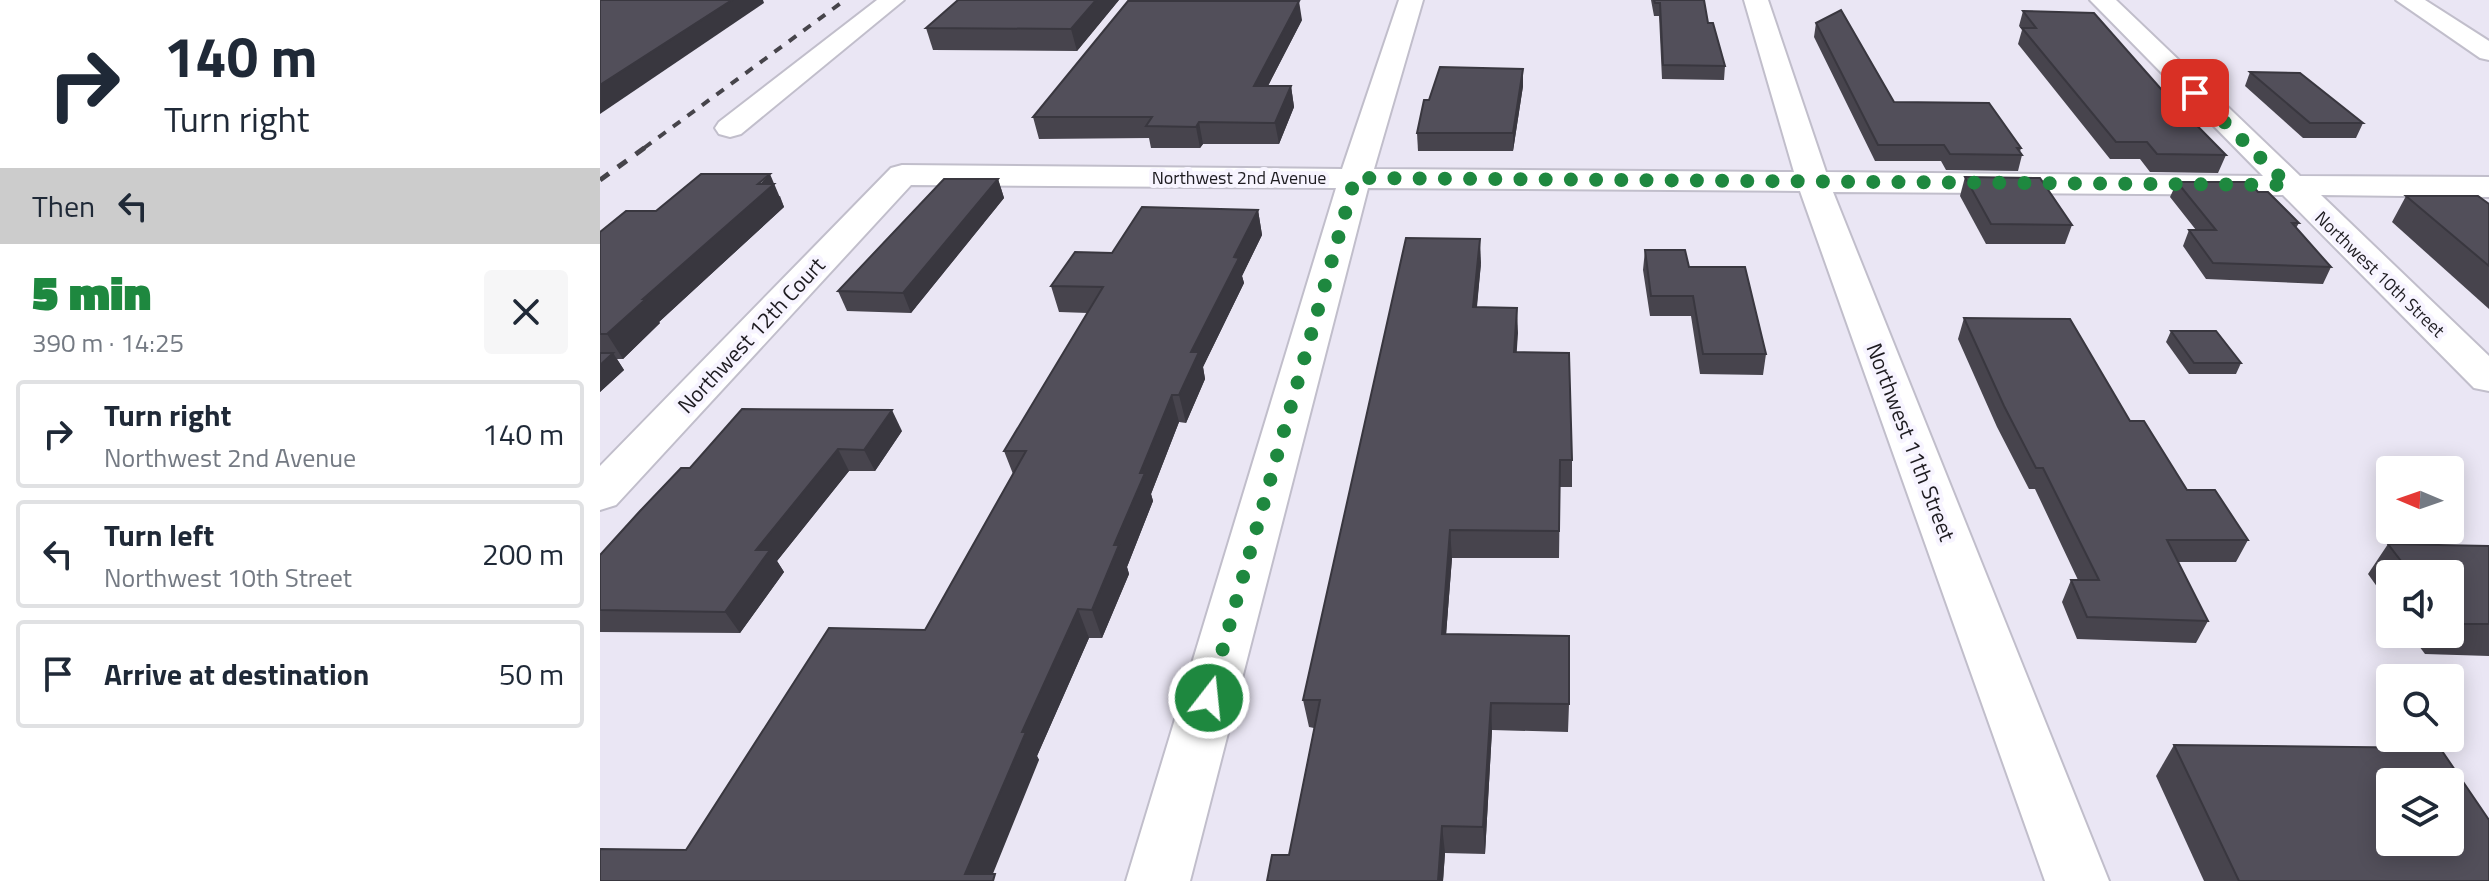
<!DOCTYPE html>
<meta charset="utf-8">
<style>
:root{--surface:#fff;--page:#f6f6f7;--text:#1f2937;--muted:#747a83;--line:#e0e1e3;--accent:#1e883f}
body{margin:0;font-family:"Titillium Web",sans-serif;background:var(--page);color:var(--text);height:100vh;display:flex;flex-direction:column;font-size:30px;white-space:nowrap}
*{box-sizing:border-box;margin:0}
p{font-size:26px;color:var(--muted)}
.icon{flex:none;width:44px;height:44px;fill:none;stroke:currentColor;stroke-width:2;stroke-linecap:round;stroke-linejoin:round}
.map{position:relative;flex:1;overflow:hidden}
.side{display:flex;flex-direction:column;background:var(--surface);width:600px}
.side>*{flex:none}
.banner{background:#fff;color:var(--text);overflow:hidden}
.needle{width:52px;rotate:272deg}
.tools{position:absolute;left:1776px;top:456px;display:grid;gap:16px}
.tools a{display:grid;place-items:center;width:88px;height:88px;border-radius:8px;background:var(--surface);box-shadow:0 4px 20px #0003;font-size:40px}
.pin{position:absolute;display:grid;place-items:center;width:68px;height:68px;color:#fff;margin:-34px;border-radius:16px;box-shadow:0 4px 12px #0006}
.me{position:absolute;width:88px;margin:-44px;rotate:16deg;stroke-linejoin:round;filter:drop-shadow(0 0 6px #0008)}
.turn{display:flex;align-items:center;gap:28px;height:168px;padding:0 32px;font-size:36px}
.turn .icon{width:104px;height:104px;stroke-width:2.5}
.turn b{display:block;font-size:56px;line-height:68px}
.then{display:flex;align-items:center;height:76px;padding:0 32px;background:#0003;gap:16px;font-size:30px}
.round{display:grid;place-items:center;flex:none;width:84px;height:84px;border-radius:8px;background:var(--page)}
.summary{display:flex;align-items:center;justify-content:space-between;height:136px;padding:0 32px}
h1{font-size:48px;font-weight:800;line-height:60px;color:var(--accent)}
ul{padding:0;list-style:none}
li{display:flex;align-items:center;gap:24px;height:108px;margin:0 16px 12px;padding:0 16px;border:4px solid var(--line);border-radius:8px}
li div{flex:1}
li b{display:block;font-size:30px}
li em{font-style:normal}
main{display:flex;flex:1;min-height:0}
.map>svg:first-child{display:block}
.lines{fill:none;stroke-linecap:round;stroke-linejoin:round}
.minor-casing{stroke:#c1becb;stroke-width:4}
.minor{fill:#fff;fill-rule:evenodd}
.rail-far1{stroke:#46444a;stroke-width:4;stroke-dasharray:9 9;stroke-linecap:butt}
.rail{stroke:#46444a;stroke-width:5;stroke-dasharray:11 11;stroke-linecap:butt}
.wall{fill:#47444d}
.shaded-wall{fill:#39373f}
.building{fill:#524f5a;stroke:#39373f;stroke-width:2;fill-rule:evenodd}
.route{stroke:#1e883f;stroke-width:14;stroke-dasharray:0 25.2}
.labels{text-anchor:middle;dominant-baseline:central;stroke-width:8;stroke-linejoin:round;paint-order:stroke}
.far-street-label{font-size:18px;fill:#1e1c21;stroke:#f7f4ff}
.street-label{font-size:22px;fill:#1e1c21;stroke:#f7f4ff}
</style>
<main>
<section class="side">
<div class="banner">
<div class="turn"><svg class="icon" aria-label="right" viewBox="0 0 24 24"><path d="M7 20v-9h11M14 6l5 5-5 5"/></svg><div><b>140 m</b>Turn right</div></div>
<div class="then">Then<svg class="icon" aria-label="left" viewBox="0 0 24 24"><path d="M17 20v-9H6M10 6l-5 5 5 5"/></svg></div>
</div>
<div class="summary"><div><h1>5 min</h1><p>390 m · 14:25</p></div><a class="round"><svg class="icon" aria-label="close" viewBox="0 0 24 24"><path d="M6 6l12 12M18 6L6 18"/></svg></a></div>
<ul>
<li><svg class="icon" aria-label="right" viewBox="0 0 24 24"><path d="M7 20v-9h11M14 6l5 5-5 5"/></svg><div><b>Turn right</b><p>Northwest 2nd Avenue</p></div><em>140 m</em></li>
<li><svg class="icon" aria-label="left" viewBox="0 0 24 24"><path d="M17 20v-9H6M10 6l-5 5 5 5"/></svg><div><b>Turn left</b><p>Northwest 10th Street</p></div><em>200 m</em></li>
<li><svg class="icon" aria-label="arrive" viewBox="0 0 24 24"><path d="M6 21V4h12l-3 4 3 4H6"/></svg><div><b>Arrive at destination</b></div><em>50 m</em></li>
</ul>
</section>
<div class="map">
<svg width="1889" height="881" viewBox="0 0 1889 881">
<rect width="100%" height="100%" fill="#eae6f4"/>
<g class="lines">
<!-- minor casing -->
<g class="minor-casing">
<g id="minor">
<path d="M 277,0 L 304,0 L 141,134 L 130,137 L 119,134 L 115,128 L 119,122 Z"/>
<path d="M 799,0 L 823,0 L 774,169 L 1194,172 L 1144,0 L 1168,0 L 1226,172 L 1663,176 L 1490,0 L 1516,0 L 1700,176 L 1889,177 L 1889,197 L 1721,195 L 1889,356 L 1889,391 L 1874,388 L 1683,195 L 1233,192 L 1509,881 L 1445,881 L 1200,191 L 768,188 L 590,881 L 526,881 L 736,188 L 311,185 L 16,505 L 0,510 L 0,466 L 291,168 L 302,165 L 742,169 Z"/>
<path d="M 1796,0 L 1825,0 L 1889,41 L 1889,60 L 1880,58 Z"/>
</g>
</g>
<!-- minor -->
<use href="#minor" class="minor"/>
<!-- rail-far1 -->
<path class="rail-far1" d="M 44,148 L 245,0"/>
<!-- rail -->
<path class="rail" d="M 0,180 L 47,146"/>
</g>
<!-- wall -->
<g class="wall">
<path d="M 519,0 L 477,51 L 333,50 L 326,28 Z"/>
<path d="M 1051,0 L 1104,0 L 1108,23 L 1125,66 L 1124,80 L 1062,79 L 1059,16 L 1054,16 Z"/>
<path d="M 1423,11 L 1561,89 L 1626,155 L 1618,173 L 1550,172 L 1540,159 L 1510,159 L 1418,44 L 1422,30 L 1419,26 Z"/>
<path d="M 702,20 L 668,86 L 691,86 L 694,107 L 679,144 L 603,144 L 600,148 L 551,148 L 549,138 L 439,139 L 433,117 Z"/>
<path d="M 1216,23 L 1294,102 L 1421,148 L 1420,152 L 1422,155 L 1418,171 L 1346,170 L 1341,161 L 1275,161 L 1214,37 Z"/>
<path d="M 923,69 L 923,86 L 913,151 L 818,151 L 817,133 L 829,100 Z"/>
<path d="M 1650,72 L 1763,123 L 1756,138 L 1703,138 L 1645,86 Z"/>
<path d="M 1365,177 L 1472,225 L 1465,244 L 1386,244 L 1360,196 Z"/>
<path d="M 398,179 L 404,198 L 311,313 L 247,311 L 238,291 Z"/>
<path d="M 1577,182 L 1658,192 L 1699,223 L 1696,228 L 1731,267 L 1723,284 L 1606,279 L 1583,246 L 1589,230 L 1596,230 L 1570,197 Z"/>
<path d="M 180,196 L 184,207 L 59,322 L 60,323 L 23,359 L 17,359 L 24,370 L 0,392 L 0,232 Z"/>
<path d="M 1806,196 L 1889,204 L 1889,309 L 1792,222 Z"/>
<path d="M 658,210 L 662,235 L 642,276 L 644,283 L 603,367 L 605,379 L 586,423 L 579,422 L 551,494 L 553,501 L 527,567 L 529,574 L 502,638 L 489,638 L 437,756 L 439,760 L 86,850 L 325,630 L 413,474 L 404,451 L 488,313 L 459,312 L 451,286 L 512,253 Z"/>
<path d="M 1045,250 L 1089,267 L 1166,354 L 1163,375 L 1100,374 L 1091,316 L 1050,316 L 1043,270 Z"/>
<path d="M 881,263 L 877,307 L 917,308 L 916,352 L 972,460 L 972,487 L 960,487 L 959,558 L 852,558 L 846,634 L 969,704 L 968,732 L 892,730 L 885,854 L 845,853 L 843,881 L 667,881 L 689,855 L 714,728 L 709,727 L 703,700 Z"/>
<path d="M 1364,318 L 1530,421 L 1587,490 L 1648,540 L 1636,562 L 1578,562 L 1608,621 L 1596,643 L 1477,639 L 1462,602 L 1471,580 L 1478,580 L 1435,489 L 1429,489 L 1397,427 L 1358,339 Z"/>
<path d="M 1571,331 L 1641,363 L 1636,374 L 1589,374 L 1566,342 Z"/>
<path d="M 302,431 L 275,471 L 249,471 L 177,561 L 184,572 L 140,633 L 0,632 L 0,555 L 90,468 Z"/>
<path d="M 1788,544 L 1889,546 L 1889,656 L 1825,654 L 1810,634 L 1850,634 L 1850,574 L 1790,574 L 1790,605 L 1768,574 Z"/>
<path d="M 1574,745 L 1889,881 L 1604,881 L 1556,776 Z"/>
</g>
<!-- shaded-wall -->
<g class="shaded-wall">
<path d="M 132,0 L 163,0 L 164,3 L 0,114 L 0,85 Z"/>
<path d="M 496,0 L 519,0 L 477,51 L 471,29 Z"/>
<path d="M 699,1 L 702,20 L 657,107 L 654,86 Z"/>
<path d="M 923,69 L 923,86 L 913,151 L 913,133 Z"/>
<path d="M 691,86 L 694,107 L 679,144 L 675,123 Z"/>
<path d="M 599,122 L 603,144 L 600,148 L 596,127 Z"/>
<path d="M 170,174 L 184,207 L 59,322 L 60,323 L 23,359 L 7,334 Z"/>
<path d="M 398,179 L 404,198 L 311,313 L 303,293 Z"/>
<path d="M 658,210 L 662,235 L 642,276 L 644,283 L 603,367 L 605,379 L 586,423 L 579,395 L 591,352 L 634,257 Z"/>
<path d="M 880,239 L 881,263 L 874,333 L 873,307 Z"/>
<path d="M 917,308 L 918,333 L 915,378 L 914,352 Z"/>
<path d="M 13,353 L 24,370 L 0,392 L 0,365 Z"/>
<path d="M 572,395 L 579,422 L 551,494 L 553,501 L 527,567 L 529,574 L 502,638 L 492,610 L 540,473 Z"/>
<path d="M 292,410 L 302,431 L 275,471 L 264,450 Z"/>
<path d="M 238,449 L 249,471 L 177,561 L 184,572 L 140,633 L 125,612 L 156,550 Z"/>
<path d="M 850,530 L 852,558 L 844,662 L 842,634 Z"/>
<path d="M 478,609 L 489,638 L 437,756 L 439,760 L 390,881 L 365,874 L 422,732 Z"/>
<path d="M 891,703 L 892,730 L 885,854 L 883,827 Z"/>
<path d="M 842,826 L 845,853 L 843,881 L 838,881 Z"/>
</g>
<!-- building -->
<g class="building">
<path d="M 0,0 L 132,0 L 0,85 Z"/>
<path d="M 358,0 L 496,0 L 471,29 L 326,28 Z"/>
<path d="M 1054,0 L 1104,0 L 1108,23 L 1113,23 L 1125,66 L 1063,65 L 1060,3 L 1055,3 Z"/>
<path d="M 528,1 L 699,1 L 654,86 L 691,86 L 675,123 L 599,122 L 596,127 L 546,126 L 552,117 L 433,117 Z"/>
<path d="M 1241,10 L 1294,102 L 1389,103 L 1421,148 L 1417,148 L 1422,155 L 1350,154 L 1344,145 L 1278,145 L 1216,23 Z"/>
<path d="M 1423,11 L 1494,13 L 1561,89 L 1626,155 L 1557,154 L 1547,142 L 1516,142 L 1422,28 L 1436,28 Z"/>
<path d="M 840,67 L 923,69 L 913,133 L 817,133 L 824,100 L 829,100 Z"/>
<path d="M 1650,72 L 1700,73 L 1763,123 L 1710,123 Z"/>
<path d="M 101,174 L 170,174 L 158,184 L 174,184 L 43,299 L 46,299 L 7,334 L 0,334 L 0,232 L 26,211 L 56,211 Z"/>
<path d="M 1365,177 L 1440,178 L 1472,225 L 1391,224 Z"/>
<path d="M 344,179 L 398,179 L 303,293 L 238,291 Z"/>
<path d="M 1577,182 L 1649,182 L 1658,192 L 1668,192 L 1699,223 L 1692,223 L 1731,267 L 1613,263 L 1589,230 L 1616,230 Z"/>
<path d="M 1806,196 L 1878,196 L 1889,204 L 1889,266 Z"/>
<path d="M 542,207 L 658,210 L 634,257 L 639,258 L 591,352 L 599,352 L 579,395 L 572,395 L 540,473 L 545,473 L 514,545 L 519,545 L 492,610 L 478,609 L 422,732 L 426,732 L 365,874 L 395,874 L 393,881 L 0,881 L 0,849 L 86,850 L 229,628 L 325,630 L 426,451 L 404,451 L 503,287 L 451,286 L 475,252 L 512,253 Z"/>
<path d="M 806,238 L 880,239 L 873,307 L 917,308 L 914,352 L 969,353 L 972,460 L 960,460 L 959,531 L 850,530 L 842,634 L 969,636 L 969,704 L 891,703 L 883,827 L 842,826 L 838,881 L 667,881 L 672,855 L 689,855 L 720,700 L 703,700 Z"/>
<path d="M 1045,250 L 1085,250 L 1089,267 L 1145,267 L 1166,354 L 1103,354 L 1093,296 L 1051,296 Z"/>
<path d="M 1364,318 L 1470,319 L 1530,421 L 1544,421 L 1587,490 L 1615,490 L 1648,540 L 1567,540 L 1608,621 L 1487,617 L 1471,580 L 1499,580 L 1443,468 L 1436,468 L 1404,406 Z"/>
<path d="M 1571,331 L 1616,331 L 1641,363 L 1594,363 Z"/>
<path d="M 0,353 L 13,353 L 0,365 Z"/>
<path d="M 142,409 L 292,410 L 264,450 L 238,449 L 156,550 L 170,550 L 125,612 L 0,610 L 0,555 L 40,511 L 81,468 L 90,468 Z"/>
<path d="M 1788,544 L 1889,546 L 1889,624 L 1850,624 L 1850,574 L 1811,574 Z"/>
<path d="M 1574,745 L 1840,748 L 1889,820 L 1889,881 L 1639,881 ZM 1790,782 L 1850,782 L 1850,842 L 1790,842 Z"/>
</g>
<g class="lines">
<!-- route -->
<path class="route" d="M 609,698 L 755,178 L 1688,185 L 1595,93"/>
</g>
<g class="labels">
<!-- far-street labels -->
<g class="far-street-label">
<text x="639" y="177">Northwest 2nd Avenue</text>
<text transform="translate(1780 274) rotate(44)">Northwest 10th Street</text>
</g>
<!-- street labels -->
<g class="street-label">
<text transform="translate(151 335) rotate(-47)">Northwest 12th Court</text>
<text transform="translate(1311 442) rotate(69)">Northwest 11th Street</text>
</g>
</g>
</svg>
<div class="tools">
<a><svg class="needle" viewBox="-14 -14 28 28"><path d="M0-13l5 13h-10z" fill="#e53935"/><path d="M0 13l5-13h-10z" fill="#747a83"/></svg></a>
<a><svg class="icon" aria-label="sound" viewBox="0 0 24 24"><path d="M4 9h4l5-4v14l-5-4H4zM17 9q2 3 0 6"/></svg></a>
<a><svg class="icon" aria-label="search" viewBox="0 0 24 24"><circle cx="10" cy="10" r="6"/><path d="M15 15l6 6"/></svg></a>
<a><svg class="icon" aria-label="layers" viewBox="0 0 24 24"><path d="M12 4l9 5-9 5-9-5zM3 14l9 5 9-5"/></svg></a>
</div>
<div class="pin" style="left:1595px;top:93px;background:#d93025"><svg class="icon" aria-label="arrive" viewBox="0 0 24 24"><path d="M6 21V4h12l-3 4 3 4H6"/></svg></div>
<svg class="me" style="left:609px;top:698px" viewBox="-20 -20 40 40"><circle r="17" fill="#1e883f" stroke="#fff" stroke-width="3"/><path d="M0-11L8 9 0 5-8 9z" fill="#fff"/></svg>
</div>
</main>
